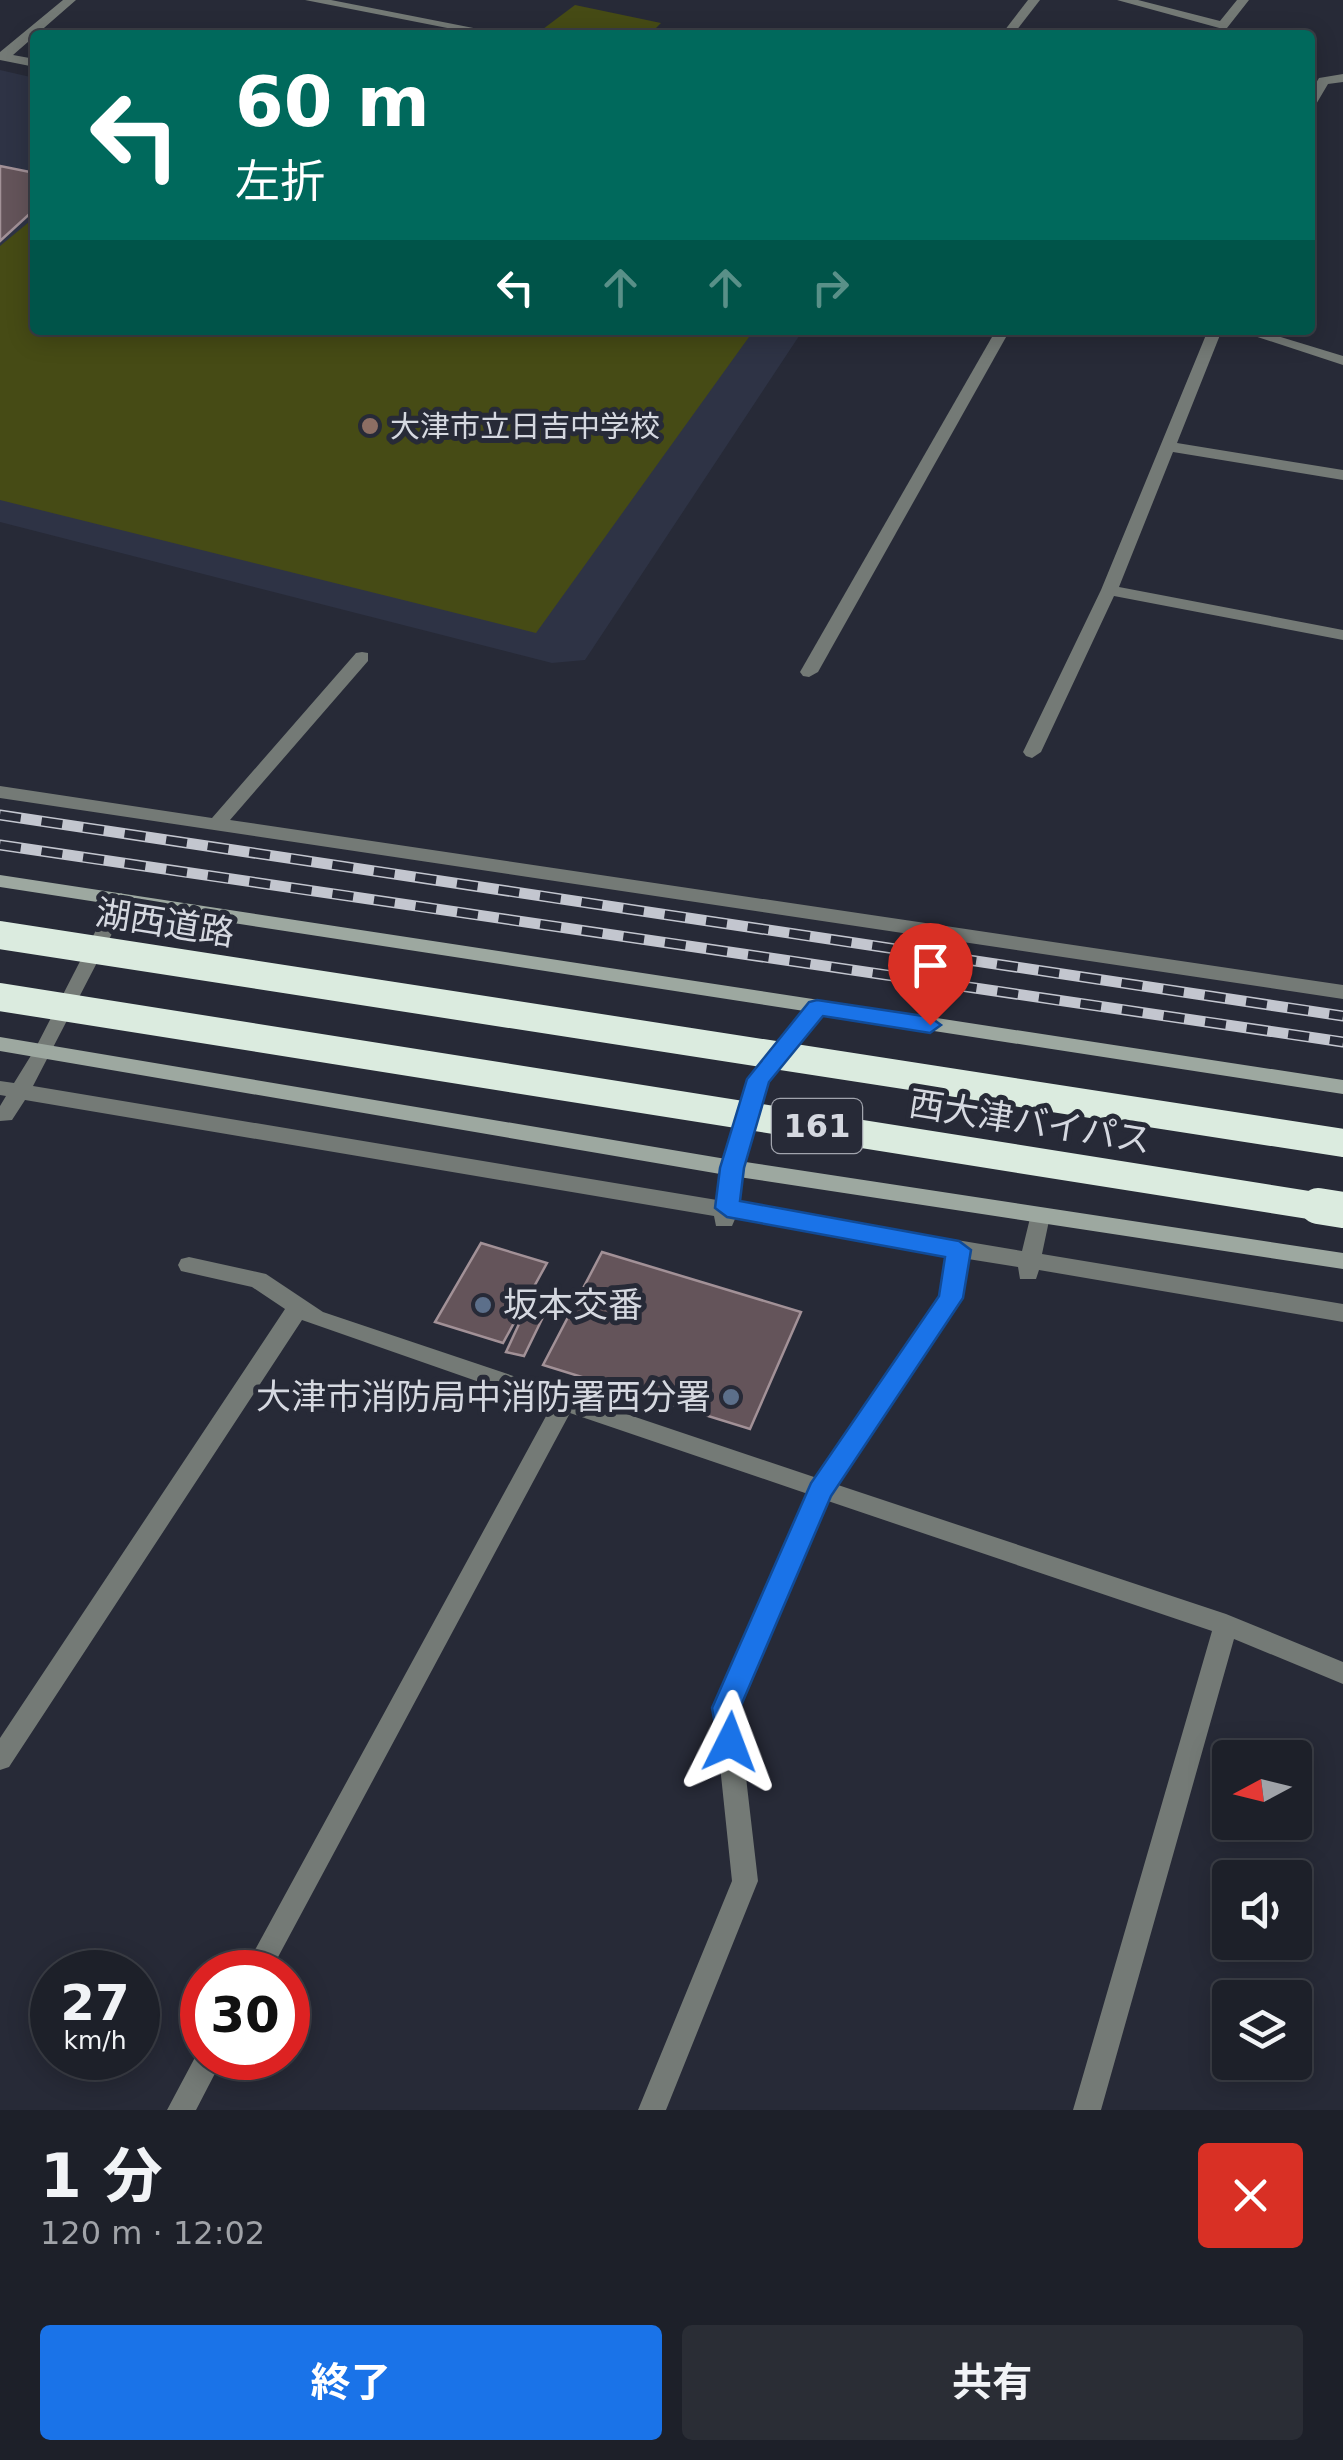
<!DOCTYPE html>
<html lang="ja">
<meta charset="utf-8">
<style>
:root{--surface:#1d2029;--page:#2a2d35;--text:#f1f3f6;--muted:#a0a3a8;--line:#3b3e46;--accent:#1a73e8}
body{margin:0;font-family:"DejaVu Sans","Noto Sans JP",sans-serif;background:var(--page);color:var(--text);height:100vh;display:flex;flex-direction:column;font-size:38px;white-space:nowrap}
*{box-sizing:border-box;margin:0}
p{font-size:32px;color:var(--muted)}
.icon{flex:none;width:55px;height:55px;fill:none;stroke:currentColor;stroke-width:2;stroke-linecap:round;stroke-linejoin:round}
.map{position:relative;height:2110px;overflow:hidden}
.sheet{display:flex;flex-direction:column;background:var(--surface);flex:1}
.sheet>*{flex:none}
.banner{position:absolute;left:30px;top:30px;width:1285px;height:305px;border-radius:10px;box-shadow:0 5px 25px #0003,0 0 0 2px var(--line);background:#00695c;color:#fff;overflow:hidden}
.needle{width:65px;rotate:263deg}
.buttons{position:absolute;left:1212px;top:1740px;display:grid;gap:20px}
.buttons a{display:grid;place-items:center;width:100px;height:100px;border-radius:10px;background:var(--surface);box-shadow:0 5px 25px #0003,0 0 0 2px var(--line);font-size:50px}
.speed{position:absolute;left:30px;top:1950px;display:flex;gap:20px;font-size:50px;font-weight:700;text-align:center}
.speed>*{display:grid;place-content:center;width:130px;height:130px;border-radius:50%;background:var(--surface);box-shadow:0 5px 25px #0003,0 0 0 2px var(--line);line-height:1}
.speed small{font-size:25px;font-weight:400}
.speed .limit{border:15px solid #d22;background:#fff;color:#111}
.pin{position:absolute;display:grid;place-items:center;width:85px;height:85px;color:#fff;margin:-102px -42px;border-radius:50% 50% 50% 0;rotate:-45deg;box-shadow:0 0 10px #0007}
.pin .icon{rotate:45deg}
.me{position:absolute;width:110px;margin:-55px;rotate:3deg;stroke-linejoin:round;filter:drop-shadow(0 0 8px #0008)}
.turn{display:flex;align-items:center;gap:35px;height:210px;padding:0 40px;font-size:45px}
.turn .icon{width:130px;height:130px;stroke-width:2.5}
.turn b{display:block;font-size:70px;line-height:85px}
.lanes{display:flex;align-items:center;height:95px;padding:0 40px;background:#0003;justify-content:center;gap:50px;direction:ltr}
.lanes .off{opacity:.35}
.round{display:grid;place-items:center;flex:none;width:105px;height:105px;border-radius:10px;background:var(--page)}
.overview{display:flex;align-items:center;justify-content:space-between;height:170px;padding:0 40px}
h1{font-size:60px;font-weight:700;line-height:75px}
.cta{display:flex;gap:20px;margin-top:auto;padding:20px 40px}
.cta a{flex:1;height:115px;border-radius:10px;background:var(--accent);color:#fff;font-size:40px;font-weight:700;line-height:115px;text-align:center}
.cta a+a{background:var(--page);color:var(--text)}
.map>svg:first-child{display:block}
.built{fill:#2e3345}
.green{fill:#464b15}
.building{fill:#64545a;stroke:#a29197;stroke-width:2.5}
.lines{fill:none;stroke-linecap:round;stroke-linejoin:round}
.street{fill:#747a76;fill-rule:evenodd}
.secondary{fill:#9da8a0;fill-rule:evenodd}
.rail-casing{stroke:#c3c6cf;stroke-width:11}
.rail{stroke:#272a37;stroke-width:8;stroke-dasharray:21;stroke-linecap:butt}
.highway-bridge-far1{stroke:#dbebdf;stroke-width:28}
.highway-bridge{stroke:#dbebdf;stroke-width:36}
.route{fill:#1a73e8;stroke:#114b97;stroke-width:2.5}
.education-dot{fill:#8d6e63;stroke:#272a37;stroke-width:4}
.service-dot{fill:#5c6f8a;stroke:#272a37;stroke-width:4}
.labels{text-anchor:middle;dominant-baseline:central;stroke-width:10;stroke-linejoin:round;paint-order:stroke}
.far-poi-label{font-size:30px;fill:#d5d8e0;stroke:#272a37;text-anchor:start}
.shield{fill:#272a37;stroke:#a1a4ad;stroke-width:2.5}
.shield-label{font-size:32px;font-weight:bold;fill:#d5d8e0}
.street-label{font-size:35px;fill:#d5d8e0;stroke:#272a37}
.poi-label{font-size:35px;fill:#d5d8e0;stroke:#272a37;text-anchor:start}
</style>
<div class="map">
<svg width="1343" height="2110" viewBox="0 0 1343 2110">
<rect width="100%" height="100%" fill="#272a37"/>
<!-- built -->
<path class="built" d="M 0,70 L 35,78 L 35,330 L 803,330 L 585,660 L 552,663 L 0,522 Z"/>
<!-- green -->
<g class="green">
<path d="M 575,5 L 661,23 L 649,35 L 539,32 Z"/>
<path d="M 35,217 L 35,330 L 754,330 L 536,633 L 0,500 L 0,246 Z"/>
</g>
<!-- building -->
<g class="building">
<path d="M 0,166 L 35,173 L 35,209 L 0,241 Z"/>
<path d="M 481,1243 L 547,1263 L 503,1343 L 435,1322 Z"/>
<path d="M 602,1252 L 801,1312 L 750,1429 L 543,1365 Z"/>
<path d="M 525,1311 L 543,1317 L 524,1356 L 506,1352 Z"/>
</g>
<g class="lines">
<!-- street -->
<g class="street">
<path d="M 63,0 L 76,0 L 13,55 L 35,59 L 35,67 L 0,60 L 0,52 Z"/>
<path d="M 305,0 L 331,0 L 509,35 L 483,35 Z"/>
<path d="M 1028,0 L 1040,0 L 1013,35 L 1001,35 Z"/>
<path d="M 1117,0 L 1138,0 L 1220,21 L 1237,0 L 1249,0 L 1227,28 L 1223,29 Z"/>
<path d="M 1343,74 L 1343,82 L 1328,84 L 1315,106 L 1310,107 L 1310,93 L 1319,78 Z"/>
<path d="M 996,330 L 1010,330 L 818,672 L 809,677 L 803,676 L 800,672 Z"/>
<path d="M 1208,330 L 1222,330 L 1177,443 L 1343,470 L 1343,480 L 1173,452 L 1119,587 L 1343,630 L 1343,640 L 1114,596 L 1041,752 L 1032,758 L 1026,756 L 1023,752 L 1101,590 Z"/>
<path d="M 1236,330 L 1258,330 L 1343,356 L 1343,365 Z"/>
<path d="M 362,652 L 368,653 L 368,661 L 230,820 L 1343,985 L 1343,999 L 0,798 L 0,786 L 212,818 L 356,653 Z"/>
<path d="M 121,893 L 130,899 L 33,1086 L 717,1200 L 722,1168 L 748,1079 L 810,1003 L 817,1001 L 827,1008 L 824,1013 L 767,1081 L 742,1168 L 737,1203 L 1022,1251 L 1032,1210 L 1046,1210 L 1050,1216 L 1042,1254 L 1343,1304 L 1343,1322 L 1039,1270 L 1036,1279 L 1020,1279 L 1018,1267 L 968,1259 L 959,1304 L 838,1485 L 1226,1614 L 1343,1662 L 1343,1684 L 1234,1639 L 1101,2110 L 1073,2110 L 1212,1631 L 828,1501 L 738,1708 L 758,1881 L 666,2110 L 638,2110 L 732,1881 L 714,1708 L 808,1494 L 570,1413 L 270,1972 L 243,1972 L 551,1407 L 302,1320 L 9,1767 L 0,1770 L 0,1738 L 285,1309 L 252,1287 L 181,1271 L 178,1265 L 181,1259 L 189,1257 L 266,1274 L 323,1312 L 817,1478 L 940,1296 L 947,1255 L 735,1219 L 732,1226 L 716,1226 L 714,1216 L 25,1100 L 12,1120 L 0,1121 L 0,1106 L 6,1096 L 0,1095 L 0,1081 L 14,1083 L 35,1049 L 112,899 Z"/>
<path d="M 200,2048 L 202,2058 L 223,2058 L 196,2110 L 167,2110 Z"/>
</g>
<!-- secondary -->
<g class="secondary">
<path d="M 0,875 L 1343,1080 L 1343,1094 L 0,887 Z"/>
<path d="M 0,1037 L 732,1160 L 1343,1253 L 1343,1269 L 732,1176 L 0,1051 Z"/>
</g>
<!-- rail casing -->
<g class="rail-casing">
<g id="rail">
<path d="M 0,815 L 1343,1016"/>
<path d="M 0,845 L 1343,1042"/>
</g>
</g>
<!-- rail -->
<use href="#rail" class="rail"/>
<!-- highway-bridge-far1 -->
<g class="highway-bridge-far1">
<path d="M 0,935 L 1343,1143"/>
<path d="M 0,997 L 1334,1209"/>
</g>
<!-- highway-bridge -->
<path class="highway-bridge" d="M 1318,1206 L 1343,1210"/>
</g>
<!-- route -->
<path class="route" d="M 817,1000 L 930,1017 L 941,1025 L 930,1033 L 823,1016 L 769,1082 L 744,1168 L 740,1201 L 959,1241 L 971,1250 L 963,1298 L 831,1496 L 740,1708 L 744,1742 L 740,1752 L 730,1755 L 720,1752 L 712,1708 L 811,1483 L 939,1296 L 945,1257 L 727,1217 L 715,1208 L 720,1168 L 747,1079 L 809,1002 Z"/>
<!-- markers -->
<circle class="education-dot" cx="370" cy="426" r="10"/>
<g class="service-dot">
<circle cx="483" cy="1305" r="10"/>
<circle cx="731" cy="1397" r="10"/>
</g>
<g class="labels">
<!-- far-poi labels -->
<g class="far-poi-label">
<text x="390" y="426">大津市立日吉中学校</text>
</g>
<!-- shield labels -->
<rect class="shield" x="772" y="1099" width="90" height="54" rx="8"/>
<g class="shield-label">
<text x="817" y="1126">161</text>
</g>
<!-- street labels -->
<g class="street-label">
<text transform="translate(165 923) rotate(9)">湖西道路</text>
<text transform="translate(1030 1122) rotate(9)">西大津バイパス</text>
</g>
<!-- poi labels -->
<g class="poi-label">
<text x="503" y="1305">坂本交番</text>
<text x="711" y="1397" text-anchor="end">大津市消防局中消防署西分署</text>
</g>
</g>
</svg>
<div class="buttons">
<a><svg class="needle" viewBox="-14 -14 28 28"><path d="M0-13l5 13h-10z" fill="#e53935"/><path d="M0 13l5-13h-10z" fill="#a0a3a8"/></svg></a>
<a><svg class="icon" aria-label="sound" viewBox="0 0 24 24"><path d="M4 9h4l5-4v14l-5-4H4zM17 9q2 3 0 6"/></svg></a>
<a><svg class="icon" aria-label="layers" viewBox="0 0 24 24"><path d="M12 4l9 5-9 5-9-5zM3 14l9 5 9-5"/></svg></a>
</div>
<div class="speed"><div>27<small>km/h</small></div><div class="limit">30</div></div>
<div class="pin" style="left:930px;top:1025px;background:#d93025"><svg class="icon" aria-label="arrive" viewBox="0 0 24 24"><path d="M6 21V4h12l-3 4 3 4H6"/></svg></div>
<svg class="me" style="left:730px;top:1742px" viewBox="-20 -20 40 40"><path d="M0-17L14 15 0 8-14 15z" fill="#1a73e8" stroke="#fff" stroke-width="4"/></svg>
<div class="banner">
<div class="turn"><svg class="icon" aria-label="left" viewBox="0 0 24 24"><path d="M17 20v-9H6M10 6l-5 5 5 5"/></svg><div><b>60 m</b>左折</div></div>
<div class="lanes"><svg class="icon" aria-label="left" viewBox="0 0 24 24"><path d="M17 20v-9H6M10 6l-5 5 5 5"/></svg><svg class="icon off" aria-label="ahead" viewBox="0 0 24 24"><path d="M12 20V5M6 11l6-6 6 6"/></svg><svg class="icon off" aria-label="ahead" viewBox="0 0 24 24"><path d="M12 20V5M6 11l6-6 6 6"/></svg><svg class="icon off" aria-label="right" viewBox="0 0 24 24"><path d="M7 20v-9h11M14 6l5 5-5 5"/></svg></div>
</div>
</div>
<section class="sheet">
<div class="overview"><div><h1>1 分</h1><p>120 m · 12:02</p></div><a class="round" style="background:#d93025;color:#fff"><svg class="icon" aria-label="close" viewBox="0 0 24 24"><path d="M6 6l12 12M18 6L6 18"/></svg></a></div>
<div class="cta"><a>終了</a><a>共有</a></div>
</section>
